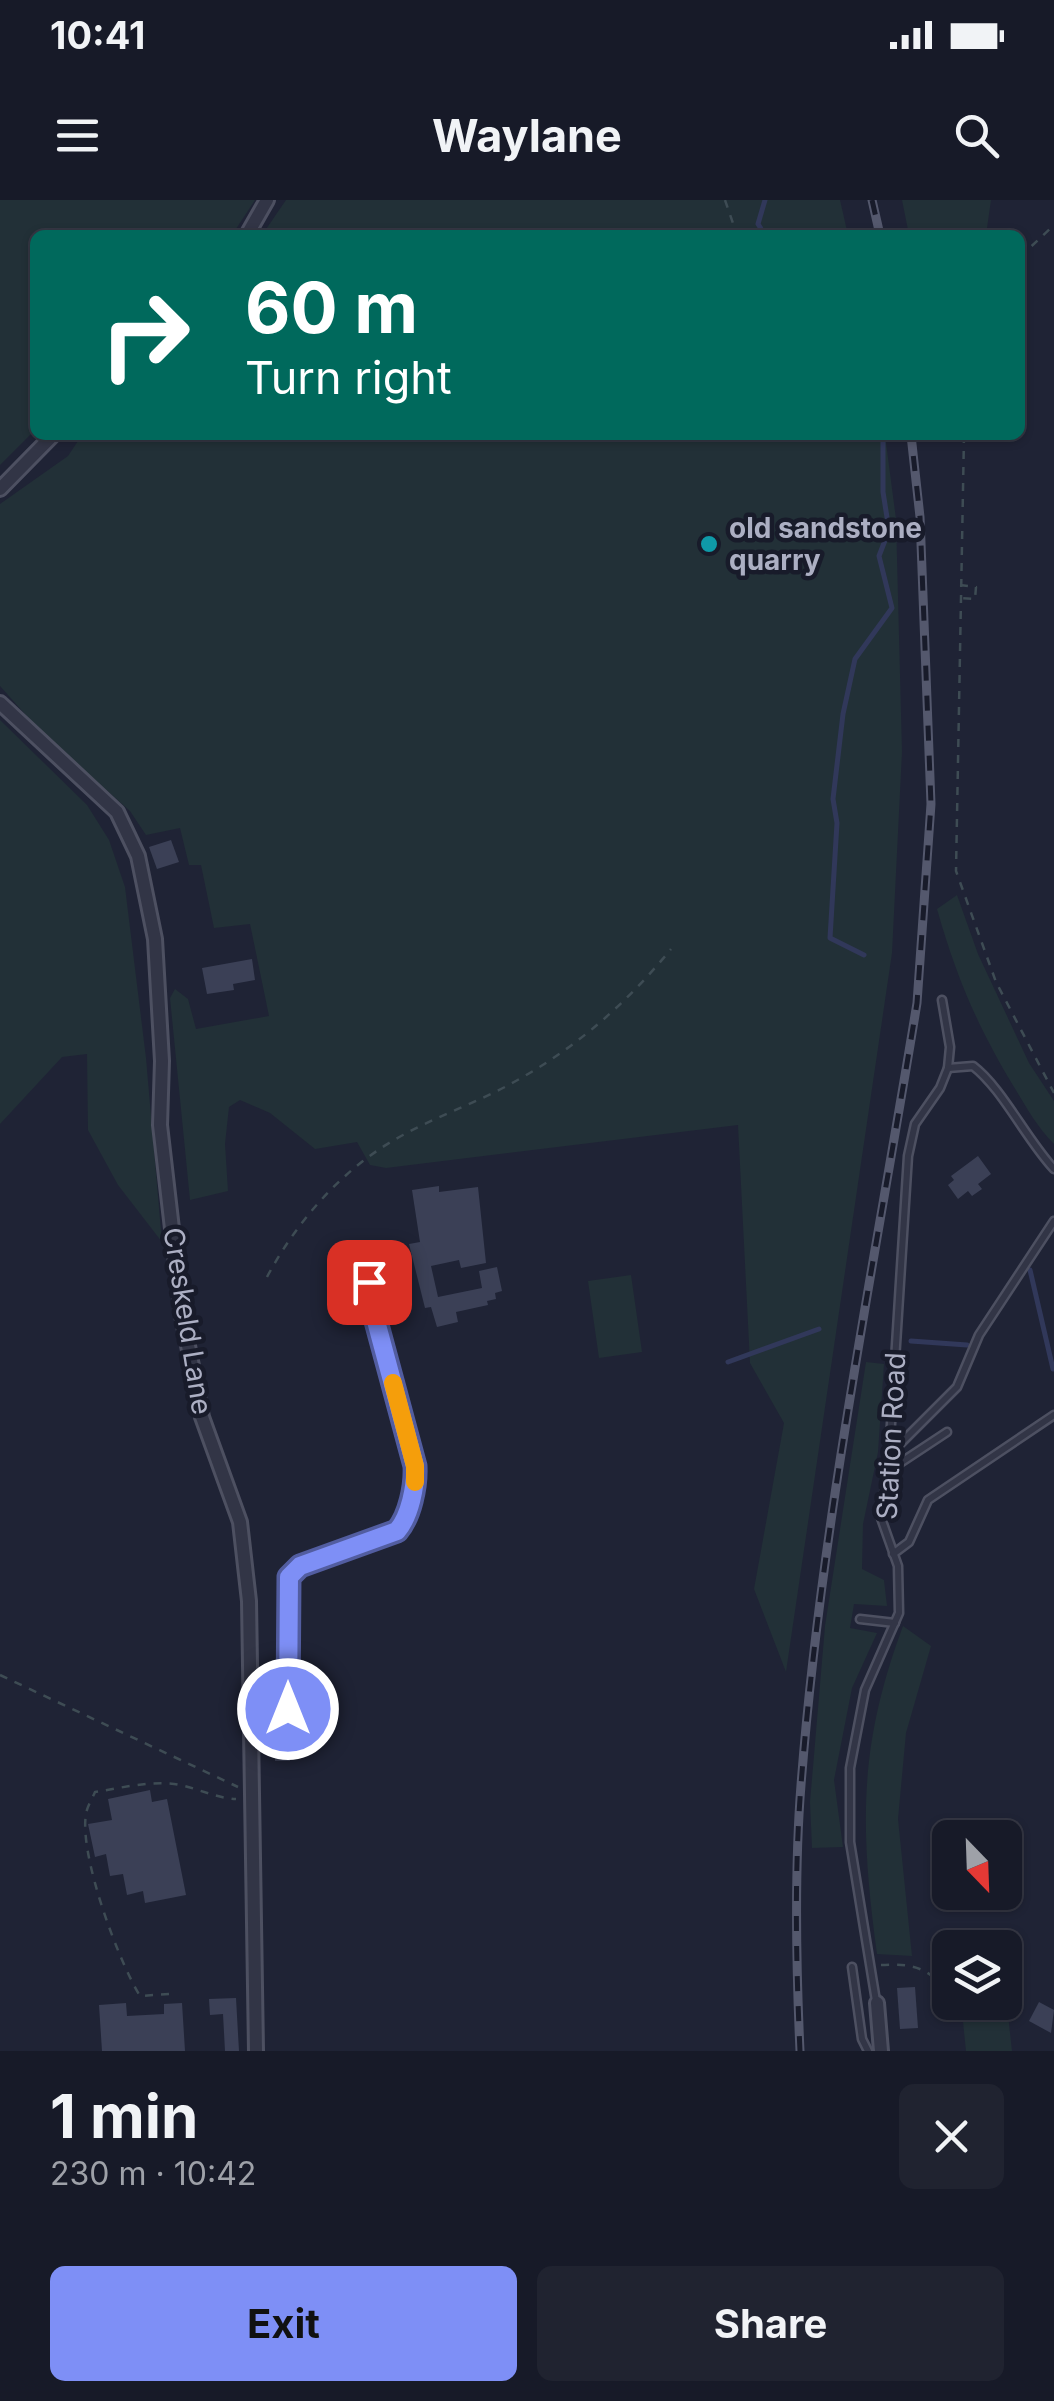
<!DOCTYPE html>
<meta charset="utf-8">
<style>
:root{--surface:#171a28;--page:#202330;--text:#f1f3f6;--muted:#9ea1a8;--line:#363845;--accent:#7e8ff6}
body{margin:0;font-family:Inter,sans-serif;background:var(--page);color:var(--text);height:100vh;display:flex;flex-direction:column;font-size:38px;white-space:nowrap}
*{box-sizing:border-box;margin:0}
p{font-size:32px;color:var(--muted)}
.icon{flex:none;width:55px;height:55px;fill:none;stroke:currentColor;stroke-width:2;stroke-linecap:round;stroke-linejoin:round}
.map{position:relative;height:1851px;overflow:hidden}
.details{display:flex;flex-direction:column;background:var(--surface);flex:1}
.details>*{flex:none}
.guide{position:absolute;left:30px;top:30px;width:995px;height:210px;border-radius:15px;box-shadow:0 2px 8px #0004,0 0 0 2px var(--line);background:#00695c;color:#fff;overflow:hidden}
.needle{width:65px;rotate:157deg}
.tools{position:absolute;left:932px;top:1620px;display:grid;gap:20px}
.tools a{display:grid;place-items:center;width:90px;height:90px;border-radius:15px;background:var(--surface);box-shadow:0 2px 8px #0004,0 0 0 2px var(--line);font-size:50px}
.pin{position:absolute;display:grid;place-items:center;width:85px;height:85px;color:#fff;margin:-42px;border-radius:20px;box-shadow:0 5px 15px #0006}
.me{position:absolute;width:110px;margin:-55px;rotate:0deg;stroke-linejoin:round;filter:drop-shadow(0 0 8px #0008)}
.turn{display:flex;align-items:center;gap:35px;height:210px;padding:0 50px;font-size:45px}
.turn .icon{width:130px;height:130px;stroke-width:2.5}
.turn b{display:block;font-size:70px;line-height:85px}
.round{display:grid;place-items:center;flex:none;width:105px;height:105px;border-radius:15px;background:var(--page)}
.overview{display:flex;align-items:center;justify-content:space-between;height:170px;padding:0 50px}
h1{font-size:60px;font-weight:700;line-height:75px}
.primary-button{display:flex;gap:20px;margin-top:auto;padding:20px 50px}
.primary-button a{flex:1;height:115px;border-radius:15px;background:var(--accent);color:#111;font-size:40px;font-weight:700;line-height:115px;text-align:center}
.primary-button a+a{background:var(--page);color:var(--text)}
.status{display:flex;justify-content:space-between;align-items:center;height:70px;padding:0 50px;background:var(--surface);direction:ltr}
.status svg{height:28px;fill:currentColor}
header{display:flex;justify-content:space-between;align-items:center;height:130px;padding:0 50px;background:var(--surface);font-size:45px;font-weight:700}
.map>svg:first-child{display:block}
.green{fill:#223037}
.lines{fill:none;stroke-linecap:round;stroke-linejoin:round}
.stream{stroke:#31385a;stroke-width:5}
.building{fill:#3b4056}
.service-casing{stroke:#4d5061;stroke-width:11}
.minor-casing{stroke:#4d5061;stroke-width:18}
.path{stroke:#3e4c54;stroke-width:2.5;stroke-dasharray:8 8;stroke-linecap:butt}
.service{stroke:#323546;stroke-width:6}
.minor{stroke:#323546;stroke-width:12}
.rail-casing{stroke:#54586d;stroke-width:9}
.rail{stroke:#181b2a;stroke-width:5;stroke-dasharray:15;stroke-linecap:butt}
.route-casing{stroke:#525da0;stroke-width:25}
.route{stroke:#7e8ff6;stroke-width:18}
.slow{stroke:#f59e0b;stroke-width:18}
.culture-dot{fill:#0f9aa8;stroke:#181b2a;stroke-width:4}
.labels{text-anchor:middle;dominant-baseline:central;stroke-width:9;stroke-linejoin:round;paint-order:stroke}
.poi-label{font-size:28px;font-weight:bold;fill:#acafc3;stroke:#181b2a;text-anchor:start}
.street-label{font-size:28px;fill:#acafc3;stroke:#181b2a}
</style>
<div class="status"><b>10:41</b><svg viewBox="0 0 49 12"><path d="M0 12V9h3v3zM5 12V6h3v6zM10 12V3h3v9zM15 12V0h3v12zM26 1h20v11H26zM47 4h2v5h-2z"/></svg></div>
<header><svg class="icon" aria-label="menu" viewBox="0 0 24 24"><path d="M4 6h16M4 12h16M4 18h16"/></svg>Waylane<svg class="icon" aria-label="search" viewBox="0 0 24 24"><circle cx="10" cy="10" r="6"/><path d="M15 15l6 6"/></svg></header>
<div class="map">
<svg width="1054" height="1851" viewBox="0 0 1054 1851">
<rect width="100%" height="100%" fill="#1f2335"/>
<!-- green -->
<g class="green">
<path d="M 0,0 L 255,0 L 232,35 L 35,35 L 35,230 L 0,265 Z"/>
<path d="M 286,0 L 840,0 L 848,35 L 262,35 Z"/>
<path d="M 902,0 L 991,0 L 986,35 L 909,35 Z"/>
<path d="M 82,235 L 885,235 L 896,319 L 902,552 L 892,753 L 786,1472 L 754,1389 L 784,1223 L 750,1163 L 738,925 L 386,968 L 370,965 L 357,942 L 315,949 L 270,913 L 240,900 L 229,907 L 225,944 L 228,991 L 190,1000 L 170,798 L 175,789 L 188,799 L 196,829 L 269,816 L 250,724 L 214,728 L 201,665 L 189,665 L 180,628 L 146,635 L 130,611 L 40,531 L 0,486 L 0,304 L 68,256 Z"/>
<path d="M 0,520 L 87,605 L 109,640 L 125,687 L 146,858 L 162,1042 L 118,985 L 88,930 L 87,854 L 62,857 L 0,924 Z"/>
<path d="M 957,695 L 978,754 L 1029,863 L 1054,901 L 1054,944 C 1037,927 1026,907 1014,887 C 977,826 956,776 937,709 Z"/>
<path d="M 631,1075 L 642,1152 L 599,1158 L 588,1081 Z"/>
<path d="M 866,1162 L 884,1164 L 878,1252 L 863,1324 L 862,1369 L 884,1380 L 887,1406 L 854,1404 L 850,1428 L 877,1433 L 852,1488 L 834,1580 L 843,1647 L 812,1648 L 810,1602 L 825,1426 Z"/>
<path d="M 903,1426 L 931,1446 L 906,1533 L 898,1619 L 912,1756 L 877,1754 C 860,1628 858,1547 903,1426 Z"/>
<path d="M 1006,1797 L 1012,1851 L 966,1851 L 962,1812 L 989,1803 L 1005,1802 Z"/>
</g>
<g class="lines">
<!-- stream -->
<g class="stream">
<path d="M 765,35 L 758,24 L 765,0"/>
<path d="M 864,755 L 830,738 L 837,623 L 833,599 L 843,514 L 855,459 L 892,408 L 879,356 L 889,330 L 883,292 L 883,235"/>
<path d="M 1030,1070 L 1053,1169"/>
<path d="M 911,1141 L 967,1145"/>
<path d="M 728,1162 L 819,1129"/>
</g>
</g>
<!-- building -->
<g class="building">
<path d="M 171,640 L 179,662 L 157,669 L 149,647 Z"/>
<path d="M 252,759 L 255,780 L 233,784 L 234,790 L 207,794 L 202,768 Z"/>
<path d="M 978,956 L 991,974 L 978,984 L 982,989 L 972,996 L 968,991 L 958,999 L 948,985 L 954,980 L 951,976 Z"/>
<path d="M 439,986 L 439,992 L 478,987 L 486,1063 L 461,1068 L 459,1060 L 431,1066 L 438,1097 L 482,1088 L 479,1071 L 497,1067 L 502,1091 L 495,1093 L 496,1099 L 487,1101 L 488,1105 L 456,1112 L 458,1122 L 437,1127 L 431,1107 L 425,1108 L 409,1044 L 420,1042 L 412,990 Z"/>
<path d="M 289,1528 L 290,1561 L 275,1561 L 275,1553 L 267,1553 L 267,1540 L 275,1540 L 274,1529 Z"/>
<path d="M 150,1590 L 152,1602 L 167,1599 L 186,1695 L 145,1703 L 143,1691 L 127,1695 L 123,1674 L 110,1676 L 106,1654 L 95,1657 L 88,1624 L 112,1620 L 108,1599 Z"/>
<path d="M 915,1787 L 918,1828 L 900,1829 L 897,1788 Z"/>
<path d="M 236,1798 L 239,1851 L 225,1851 L 223,1814 L 210,1815 L 209,1799 Z"/>
<path d="M 1039,1802 L 1054,1810 L 1051,1833 L 1029,1821 Z"/>
<path d="M 126,1803 L 127,1816 L 164,1814 L 164,1804 L 182,1803 L 185,1851 L 102,1851 L 99,1805 Z"/>
</g>
<g class="lines">
<!-- service casing -->
<g class="service-casing">
<g id="service">
<path d="M 948,868 L 973,866 C 1002,888 1026,939 1054,969"/>
<path d="M 890,1254 L 957,1187 L 979,1135 L 1054,1021"/>
<path d="M 888,1271 L 947,1232"/>
<path d="M 893,1354 L 909,1342 L 928,1300 L 1054,1215"/>
<path d="M 860,1419 L 895,1423"/>
<path d="M 250,1521 L 287,1509 L 289,1377 L 293,1370 L 397,1331 L 405,1319 L 415,1266 L 366,1084 L 401,1083 L 395,1049 L 384,1048"/>
<path d="M 852,1767 L 862,1839 L 868,1851"/>
<path d="M 876,1801 L 850,1642 L 850,1568 L 865,1490 L 899,1413 L 898,1366 L 881,1318 L 889,1255 L 908,956 L 915,924 L 940,888 L 948,868 L 950,847 L 942,800"/>
</g>
</g>
<!-- minor casing -->
<g class="minor-casing">
<g id="minor">
<path d="M 247,35 L 267,0"/>
<path d="M 0,289 L 53,235"/>
<path d="M 0,503 L 117,612 L 138,656 L 155,739 L 162,861 L 160,925 L 182,1115 L 202,1217 L 240,1322 L 249,1401 L 256,1851"/>
<path d="M 877,1803 L 881,1851"/>
</g>
</g>
<!-- path -->
<g class="path">
<path d="M 725,0 L 737,35"/>
<path d="M 1020,57 L 1054,25"/>
<path d="M 964,235 L 956,671 L 996,782 L 1054,893"/>
<path d="M 960,385 L 976,387 L 975,399 L 961,398"/>
<path d="M 267,1077 C 298,1019 345,966 403,935 C 439,915 479,902 514,882 C 576,848 627,803 671,749"/>
<path d="M 0,1475 L 238,1587"/>
<path d="M 881,1765 C 913,1763 932,1768 950,1797"/>
<path d="M 169,1794 L 140,1796 C 118,1760 79,1655 86,1614 C 87,1607 92,1599 95,1592 C 120,1588 149,1581 174,1584 C 196,1587 214,1598 236,1599"/>
<path d="M 953,1802 L 953,1803"/>
</g>
<!-- service -->
<use href="#service" class="service"/>
<!-- minor -->
<use href="#minor" class="minor"/>
<!-- rail casing -->
<g class="rail-casing">
<g id="rail">
<path d="M 872,0 L 880,35"/>
<path d="M 800,1851 C 796,1763 794,1673 801,1585 C 821,1323 875,1062 917,803 L 931,604 L 920,317 L 911,235"/>
</g>
</g>
<!-- rail -->
<use href="#rail" class="rail"/>
</g>
<g class="lines">
<!-- route casing -->
<g class="route-casing">
<path id="route" d="M 288,1509 L 289,1377 L 300,1366 L 397,1331 C 410,1316 416,1286 415,1266 L 366,1084 L 369,1082"/>
</g>
<!-- route -->
<use href="#route" class="route"/>
<!-- slow -->
<path class="slow" d="M 393,1183 L 415,1266 L 415,1282"/>
</g>
<!-- markers -->
<circle class="culture-dot" cx="709" cy="344" r="10"/>
<g class="labels">
<!-- poi labels -->
<g class="poi-label">
<text x="729" y="328">old sandstone<tspan x="729" dy="32">quarry</tspan></text>
</g>
<!-- street labels -->
<g class="street-label">
<text transform="translate(188 1121) rotate(81)">Creskeld Lane</text>
<text transform="translate(891 1236) rotate(-87)">Station Road</text>
</g>
</g>
</svg>
<div class="tools">
<a><svg class="needle" viewBox="-14 -14 28 28"><path d="M0-13l5 13h-10z" fill="#e53935"/><path d="M0 13l5-13h-10z" fill="#9ea1a8"/></svg></a>
<a><svg class="icon" aria-label="layers" viewBox="0 0 24 24"><path d="M12 4l9 5-9 5-9-5zM3 14l9 5 9-5"/></svg></a>
</div>
<div class="pin" style="left:369px;top:1082px;background:#d93025"><svg class="icon" aria-label="arrive" viewBox="0 0 24 24"><path d="M6 21V4h12l-3 4 3 4H6"/></svg></div>
<svg class="me" style="left:288px;top:1509px" viewBox="-20 -20 40 40"><circle r="17" fill="#7e8ff6" stroke="#fff" stroke-width="3"/><path d="M0-11L8 9 0 5-8 9z" fill="#fff"/></svg>
<div class="guide">
<div class="turn"><svg class="icon" aria-label="right" viewBox="0 0 24 24"><path d="M7 20v-9h11M14 6l5 5-5 5"/></svg><div><b>60 m</b>Turn right</div></div>
</div>
</div>
<section class="details">
<div class="overview"><div><h1>1 min</h1><p>230 m · 10:42</p></div><a class="round"><svg class="icon" aria-label="close" viewBox="0 0 24 24"><path d="M6 6l12 12M18 6L6 18"/></svg></a></div>
<div class="primary-button"><a>Exit</a><a>Share</a></div>
</section>
